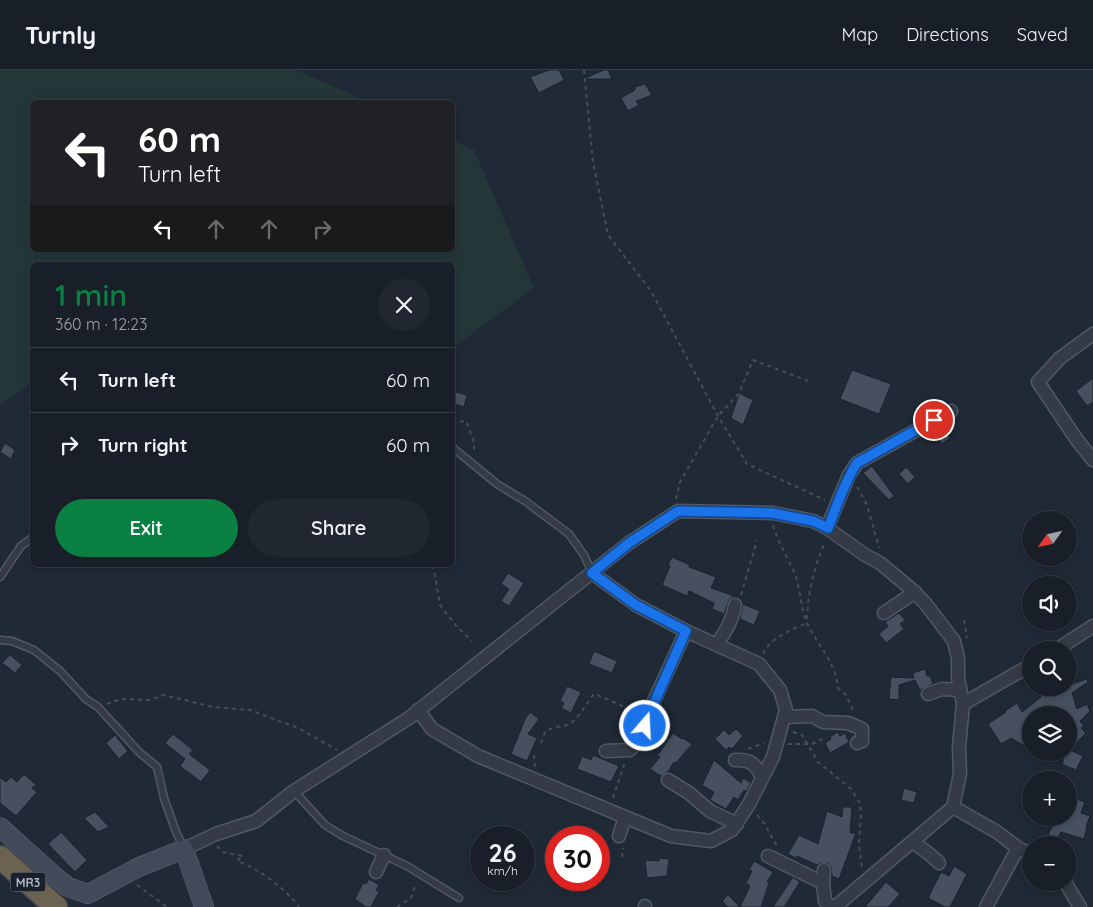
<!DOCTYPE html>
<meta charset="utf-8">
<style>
:root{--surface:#181f28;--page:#212730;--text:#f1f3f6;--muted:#9fa2a8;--line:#363d45;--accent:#0b8043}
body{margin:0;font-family:Quicksand,sans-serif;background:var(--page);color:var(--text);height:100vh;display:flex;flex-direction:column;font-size:19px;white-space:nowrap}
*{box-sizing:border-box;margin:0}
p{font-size:16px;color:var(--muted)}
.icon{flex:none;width:28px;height:28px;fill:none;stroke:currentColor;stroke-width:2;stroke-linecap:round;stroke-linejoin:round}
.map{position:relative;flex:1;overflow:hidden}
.drawer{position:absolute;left:30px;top:192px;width:425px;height:305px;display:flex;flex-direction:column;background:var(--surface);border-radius:8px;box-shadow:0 2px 8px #0003,0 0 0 1px var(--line)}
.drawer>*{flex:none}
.guide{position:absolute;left:30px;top:30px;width:425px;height:152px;border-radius:8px;box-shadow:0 2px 8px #0003,0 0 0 1px var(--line);background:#202124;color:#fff;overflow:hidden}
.needle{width:32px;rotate:236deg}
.controls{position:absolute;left:1022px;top:441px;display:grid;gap:10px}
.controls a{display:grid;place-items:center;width:55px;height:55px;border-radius:50%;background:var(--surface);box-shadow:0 2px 8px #0003,0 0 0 1px var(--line);font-size:25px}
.speed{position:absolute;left:470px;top:756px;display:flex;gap:10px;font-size:25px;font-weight:700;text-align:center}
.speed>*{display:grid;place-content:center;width:65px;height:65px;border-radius:50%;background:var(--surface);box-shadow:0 2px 8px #0003,0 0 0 1px var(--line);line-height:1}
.speed small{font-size:12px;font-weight:400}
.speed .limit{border:8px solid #d22;background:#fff;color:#111}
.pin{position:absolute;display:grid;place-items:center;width:42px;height:42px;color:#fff;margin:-21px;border:2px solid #fff;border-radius:50%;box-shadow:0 1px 5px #0007}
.me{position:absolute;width:55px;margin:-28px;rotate:19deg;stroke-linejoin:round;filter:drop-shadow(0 0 4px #0008)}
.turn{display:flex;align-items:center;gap:18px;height:105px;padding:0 25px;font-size:22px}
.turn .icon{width:65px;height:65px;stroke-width:2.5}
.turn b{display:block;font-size:35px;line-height:42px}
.lanes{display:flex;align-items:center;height:48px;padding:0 25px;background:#0003;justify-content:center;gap:25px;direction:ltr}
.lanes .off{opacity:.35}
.round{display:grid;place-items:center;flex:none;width:52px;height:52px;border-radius:26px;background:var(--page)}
.overview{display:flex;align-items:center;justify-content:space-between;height:85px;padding:0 25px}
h1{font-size:30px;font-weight:600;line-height:38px;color:var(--accent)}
.primary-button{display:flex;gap:10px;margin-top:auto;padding:10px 25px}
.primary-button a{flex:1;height:58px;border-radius:30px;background:var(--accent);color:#fff;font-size:20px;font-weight:600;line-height:58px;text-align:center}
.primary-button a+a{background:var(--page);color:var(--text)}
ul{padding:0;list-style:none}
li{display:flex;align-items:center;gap:15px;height:65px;padding:0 25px;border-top:1px solid var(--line)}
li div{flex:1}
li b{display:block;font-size:19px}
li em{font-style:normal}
header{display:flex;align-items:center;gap:30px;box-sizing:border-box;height:70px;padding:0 25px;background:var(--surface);border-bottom:1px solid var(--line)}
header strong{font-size:24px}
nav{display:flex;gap:28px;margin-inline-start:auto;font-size:18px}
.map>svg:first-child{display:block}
.green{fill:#233638}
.building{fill:#46505f;stroke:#1b222d}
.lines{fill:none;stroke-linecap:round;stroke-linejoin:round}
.lane-casing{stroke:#515864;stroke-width:9}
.street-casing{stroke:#515864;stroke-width:15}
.secondary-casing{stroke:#515864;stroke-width:20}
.highway-casing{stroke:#3e4551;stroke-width:25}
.path{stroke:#405154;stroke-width:2;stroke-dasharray:4 4;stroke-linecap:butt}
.lane{stroke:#343b46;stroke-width:6}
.street{stroke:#343b46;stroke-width:12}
.secondary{stroke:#424a59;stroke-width:18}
.highway{stroke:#6c6251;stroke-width:22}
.route-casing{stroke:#114b97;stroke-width:12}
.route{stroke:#1a73e8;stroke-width:9}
.labels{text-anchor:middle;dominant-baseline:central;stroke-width:5;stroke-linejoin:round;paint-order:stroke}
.shield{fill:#19202b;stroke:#818895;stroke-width:1}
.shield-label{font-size:12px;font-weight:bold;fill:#aeb5c3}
</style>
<header>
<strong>Turnly</strong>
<nav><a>Map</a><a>Directions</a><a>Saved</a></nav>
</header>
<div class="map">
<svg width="1093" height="837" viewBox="0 0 1093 837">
<rect width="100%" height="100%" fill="#202936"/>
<!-- green -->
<path class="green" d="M 0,0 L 296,0 L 369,32 L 32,32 L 32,180 L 452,180 L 453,70 L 474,80 L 534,218 L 453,278 L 452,195 L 32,195 L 32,312 L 0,335 Z"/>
<!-- building -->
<g class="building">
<path d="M 549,0 L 559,0 L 564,10 L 539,23 L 530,7 Z"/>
<path d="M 604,0 L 608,0 L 612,9 L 583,9 Z"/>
<path d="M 645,14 L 652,25 L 636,31 L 639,35 L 628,41 L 621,28 L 635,20 L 635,17 Z"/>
<path d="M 852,300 L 891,314 L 879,344 L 840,329 Z"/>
<path d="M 1093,308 L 1093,332 L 1087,336 L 1076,321 Z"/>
<path d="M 452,321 L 467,325 L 464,337 L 452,333 Z"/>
<path d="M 739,323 L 753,330 L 743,355 L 731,348 Z"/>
<path d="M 941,356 L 950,368 L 942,374 L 932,361 Z"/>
<path d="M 5,373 L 15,380 L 11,389 L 0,382 Z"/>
<path d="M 872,396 L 894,426 L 889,430 L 863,403 Z"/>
<path d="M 906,397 L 915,407 L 908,414 L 899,404 Z"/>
<path d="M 672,487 L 690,495 L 689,497 L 716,507 L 711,518 L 734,526 L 729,530 L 724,544 L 712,539 L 714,533 L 689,521 L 687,526 L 662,515 L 670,496 L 668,495 Z"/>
<path d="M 508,503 L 524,513 L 509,536 L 501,531 L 509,519 L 501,514 Z"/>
<path d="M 743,534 L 760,541 L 754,555 L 740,549 Z"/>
<path d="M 899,543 L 905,550 L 900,554 L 904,559 L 886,573 L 879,564 L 888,556 L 885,552 Z"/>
<path d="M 594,581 L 617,591 L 612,603 L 589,594 Z"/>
<path d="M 10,585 L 22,595 L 15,603 L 2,593 Z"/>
<path d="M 925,599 L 927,606 L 930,606 L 933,614 L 920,620 L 915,610 L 899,615 L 899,630 L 889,629 L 891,607 L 914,608 L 913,603 Z"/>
<path d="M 1087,609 L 1088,612 L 1072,623 L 1077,639 L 1087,634 L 1090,641 L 1080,651 L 1084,656 L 1081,658 L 1086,663 L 1070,680 L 1083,686 L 1076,700 L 1062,694 L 1066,682 L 1069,682 L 1069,645 L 1031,645 L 1031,680 L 1011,668 L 1001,674 L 988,654 L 1006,642 L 1005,641 L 1017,633 L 1022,642 L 1041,627 L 1038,622 L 1046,618 L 1047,621 L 1053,618 L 1054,621 L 1069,618 L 1069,615 Z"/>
<path d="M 567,616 L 581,622 L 571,643 L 561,638 L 564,633 L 560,631 Z"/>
<path d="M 530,642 L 539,649 L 528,664 L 537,668 L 527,691 L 511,684 L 525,649 Z"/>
<path d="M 736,659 L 743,666 L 732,679 L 729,677 L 726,680 L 715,669 L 724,660 L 729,665 Z"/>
<path d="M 838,662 L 840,666 L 845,663 L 849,672 L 830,683 L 825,673 L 831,669 L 830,667 Z"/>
<path d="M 673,663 L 682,669 L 683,668 L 692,674 L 676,693 L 674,692 L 668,702 L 661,706 L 650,699 L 660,687 L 657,686 Z"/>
<path d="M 173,664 L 193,680 L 189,684 L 210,700 L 201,712 L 180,696 L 185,689 L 165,673 Z"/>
<path d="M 115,665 L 128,681 L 119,689 L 106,673 Z"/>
<path d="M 593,685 L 619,696 L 611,712 L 577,699 L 582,686 L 591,690 Z"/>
<path d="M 714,690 L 741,713 L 743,708 L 751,713 L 746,722 L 744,720 L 738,730 L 734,727 L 726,739 L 710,730 L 714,722 L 702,715 Z"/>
<path d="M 24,704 L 36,715 L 32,718 L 37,722 L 16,746 L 0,733 L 0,707 L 6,712 L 11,707 L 17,712 Z"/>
<path d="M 904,718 L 917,722 L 914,733 L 901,730 Z"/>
<path d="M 1071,727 L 1085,732 L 1081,743 L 1090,746 L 1086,756 L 1087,756 L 1084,769 L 1061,762 L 1057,769 L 1048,764 L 1052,757 L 1047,755 L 1051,748 L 1069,748 L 1069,735 Z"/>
<path d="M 843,737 L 852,737 L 850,763 L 856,763 L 839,809 L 832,806 L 831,797 L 828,793 L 821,793 L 817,795 L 797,786 L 796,788 L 788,784 L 799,765 L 818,774 L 827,741 L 842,747 Z"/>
<path d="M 95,742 L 109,757 L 98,762 L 84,748 Z"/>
<path d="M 61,762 L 87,790 L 75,802 L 48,774 Z"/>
<path d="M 659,788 L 669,789 L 667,806 L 647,808 L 645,790 L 659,791 Z"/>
<path d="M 754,791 L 773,802 L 767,812 L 769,813 L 761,837 L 728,837 L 722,831 L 728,825 L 740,837 L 750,816 L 746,813 L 752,801 L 749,800 Z"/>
<path d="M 954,796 L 967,804 L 950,837 L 945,837 L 928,828 L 941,802 L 949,806 Z"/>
<path d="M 793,807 L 800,812 L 784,837 L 773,837 Z"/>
<path d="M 369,809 L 379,815 L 376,820 L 379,822 L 371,837 L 366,837 L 355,829 L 363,813 L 366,814 Z"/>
<path d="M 886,812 L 900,824 L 888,837 L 865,837 Z"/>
</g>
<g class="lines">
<!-- lane casing -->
<g class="lane-casing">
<g id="lane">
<path d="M 452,377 L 497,414 L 525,431 L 569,464 L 584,485 L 592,503"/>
<path d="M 0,507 L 21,476 L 32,468"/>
<path d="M 0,570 L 12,571 L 34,580 L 60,601 L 86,629 L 98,637 L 139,682 L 157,697 L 164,728 L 176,762 L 184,778"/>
<path d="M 294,721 L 325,755 L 343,766 L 407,796 L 459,828"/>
</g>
</g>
<!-- street casing -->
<g class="street-casing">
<g id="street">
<path d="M 1093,264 L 1060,288 L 1038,312 L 1077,370 L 1093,390"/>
<path d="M 827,458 L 849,405 L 857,393 L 951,341"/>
<path d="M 884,543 L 915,522"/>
<path d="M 717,574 C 725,562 733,550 735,535"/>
<path d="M 1056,580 L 1093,556"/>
<path d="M 928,624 L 942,619 L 960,620"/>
<path d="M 963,634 L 1031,595"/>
<path d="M 418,640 L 432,659 L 478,686 L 671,766 L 711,771 L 732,760 L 749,734 L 773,687 L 786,640 L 780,620 L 759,594 L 686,561 L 636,535 L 592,503"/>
<path d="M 784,647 L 812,646 L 823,652 L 848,653 L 862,659 L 862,671 L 857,673"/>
<path d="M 606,681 L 630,680 L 641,669 L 653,633 L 686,561"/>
<path d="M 735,690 C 750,689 756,694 762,707"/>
<path d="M 668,710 L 689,723 L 710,741 L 737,754"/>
<path d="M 953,737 L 997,762 L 1018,778 L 1031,784"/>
<path d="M 619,766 L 625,747"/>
<path d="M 913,772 C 922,779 931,784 939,793"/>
<path d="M 184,779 L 216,764 L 256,751 L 294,721 L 409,648 L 629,473 L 678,441 L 773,443 L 813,451 L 827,458 L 865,485 L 880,493 L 910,518 L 925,533 L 954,571 L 958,588 L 958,608 L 963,634 L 959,677 L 960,704 L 953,737 L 835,837"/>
<path d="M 768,786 L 823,813"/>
<path d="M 824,800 L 823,814 L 825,831 L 831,837"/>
<path d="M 376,802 L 384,785"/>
<path d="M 1065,812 L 1080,837"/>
<path d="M 645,836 L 645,837"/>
<path d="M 986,837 L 1018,778"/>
</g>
</g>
<!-- secondary casing -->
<g class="secondary-casing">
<path id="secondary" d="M 0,757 L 52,804 L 68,817 L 88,824 L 139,797 L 184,779 L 204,837"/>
</g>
<!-- highway casing -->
<g class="highway-casing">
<path id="highway" d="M 0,787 L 56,837"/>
</g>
<!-- path -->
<g class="path">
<path d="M 584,0 L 593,92 L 608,165 L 651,221 L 718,346 L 747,394 L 825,430"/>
<path d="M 452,352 L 466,351 L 474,372 L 474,383"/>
<path d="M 857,417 L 867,435 L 879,478"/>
<path d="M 676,429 L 680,412 L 718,346 L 739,323 L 753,290 L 808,311"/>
<path d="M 773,455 C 778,473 788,488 795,504 C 801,520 800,537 807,553 C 817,575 836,592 838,618 L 846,625 L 853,641"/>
<path d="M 433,495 L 440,535 L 457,557 L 472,571"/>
<path d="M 741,525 L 757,470"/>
<path d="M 807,549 C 808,522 814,497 825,472"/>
<path d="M 964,550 L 967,568"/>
<path d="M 763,584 C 769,568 793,559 807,553"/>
<path d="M 107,634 L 121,629 L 149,630 L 164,625 L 213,637 L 250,640 L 298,658 L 337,680"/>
<path d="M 793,662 L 802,665 L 818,692 L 851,719 L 860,733 L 861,746 L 859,774 L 862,798"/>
<path d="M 541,673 L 545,662 C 554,655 564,658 571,653 C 580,646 587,633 594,624 C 609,629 622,637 637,642"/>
<path d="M 788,674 L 812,674 L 822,669"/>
<path d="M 748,679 L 764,673"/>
<path d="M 534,685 L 535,697"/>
<path d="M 613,728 L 625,692"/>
<path d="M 757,745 L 764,753 L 777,776"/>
<path d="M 217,776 L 223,782 L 243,786 L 237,791 C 259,799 285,818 299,837"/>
<path d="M 622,787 L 623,778"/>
<path d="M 137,815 L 167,837"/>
<path d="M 397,837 L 411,828 L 416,813"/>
</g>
<!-- lane -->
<use href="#lane" class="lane"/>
<!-- street -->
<use href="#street" class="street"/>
<!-- secondary -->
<use href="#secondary" class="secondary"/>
<!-- highway -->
<use href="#highway" class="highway"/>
</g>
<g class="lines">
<!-- route casing -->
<g class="route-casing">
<path id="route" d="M 645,656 L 654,633 L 686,561 L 636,535 L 592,503 L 629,473 L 678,441 L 772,443 L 813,451 L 828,458 C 836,438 845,411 857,393 L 934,350"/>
</g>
<!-- route -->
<use href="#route" class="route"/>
</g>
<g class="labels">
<!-- shield labels -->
<rect class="shield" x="10.5" y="802.5" width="35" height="19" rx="4"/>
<g class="shield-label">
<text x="28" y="812">MR3</text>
</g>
</g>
</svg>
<div class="controls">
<a><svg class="needle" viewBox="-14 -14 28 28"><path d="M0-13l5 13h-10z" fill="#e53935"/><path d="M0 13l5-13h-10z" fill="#9fa2a8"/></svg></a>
<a><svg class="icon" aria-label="sound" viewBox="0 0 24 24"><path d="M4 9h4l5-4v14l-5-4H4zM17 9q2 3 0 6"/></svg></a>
<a><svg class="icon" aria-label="search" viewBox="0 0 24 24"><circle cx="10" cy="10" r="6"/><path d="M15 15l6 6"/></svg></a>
<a><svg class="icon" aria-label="layers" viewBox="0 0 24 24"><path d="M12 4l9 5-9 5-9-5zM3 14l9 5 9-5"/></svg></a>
<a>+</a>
<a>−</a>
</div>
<div class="speed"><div>26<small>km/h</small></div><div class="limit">30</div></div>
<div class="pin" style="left:934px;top:350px;background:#d93025"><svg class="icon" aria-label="arrive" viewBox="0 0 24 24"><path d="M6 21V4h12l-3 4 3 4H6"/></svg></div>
<svg class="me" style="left:645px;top:656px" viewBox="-20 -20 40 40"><circle r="17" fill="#1a73e8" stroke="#fff" stroke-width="3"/><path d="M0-11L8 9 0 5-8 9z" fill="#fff"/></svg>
<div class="guide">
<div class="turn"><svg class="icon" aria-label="left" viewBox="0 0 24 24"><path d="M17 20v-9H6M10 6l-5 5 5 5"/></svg><div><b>60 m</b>Turn left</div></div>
<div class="lanes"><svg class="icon" aria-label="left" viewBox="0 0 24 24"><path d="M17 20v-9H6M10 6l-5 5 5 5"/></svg><svg class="icon off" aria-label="ahead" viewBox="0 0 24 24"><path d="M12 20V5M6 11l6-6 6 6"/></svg><svg class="icon off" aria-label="ahead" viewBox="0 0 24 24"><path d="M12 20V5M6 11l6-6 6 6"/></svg><svg class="icon off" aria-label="right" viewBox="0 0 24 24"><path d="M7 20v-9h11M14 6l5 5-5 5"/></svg></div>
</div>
<section class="drawer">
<div class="overview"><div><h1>1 min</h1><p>360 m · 12:23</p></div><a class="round"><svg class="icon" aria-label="close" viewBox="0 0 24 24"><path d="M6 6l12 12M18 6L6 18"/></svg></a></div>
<ul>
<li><svg class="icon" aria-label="left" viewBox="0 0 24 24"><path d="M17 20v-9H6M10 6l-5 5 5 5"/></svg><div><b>Turn left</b></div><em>60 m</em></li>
<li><svg class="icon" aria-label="right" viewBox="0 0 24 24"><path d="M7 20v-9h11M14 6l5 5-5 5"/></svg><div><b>Turn right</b></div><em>60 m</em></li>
</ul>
<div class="primary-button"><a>Exit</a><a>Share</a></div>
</section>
</div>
